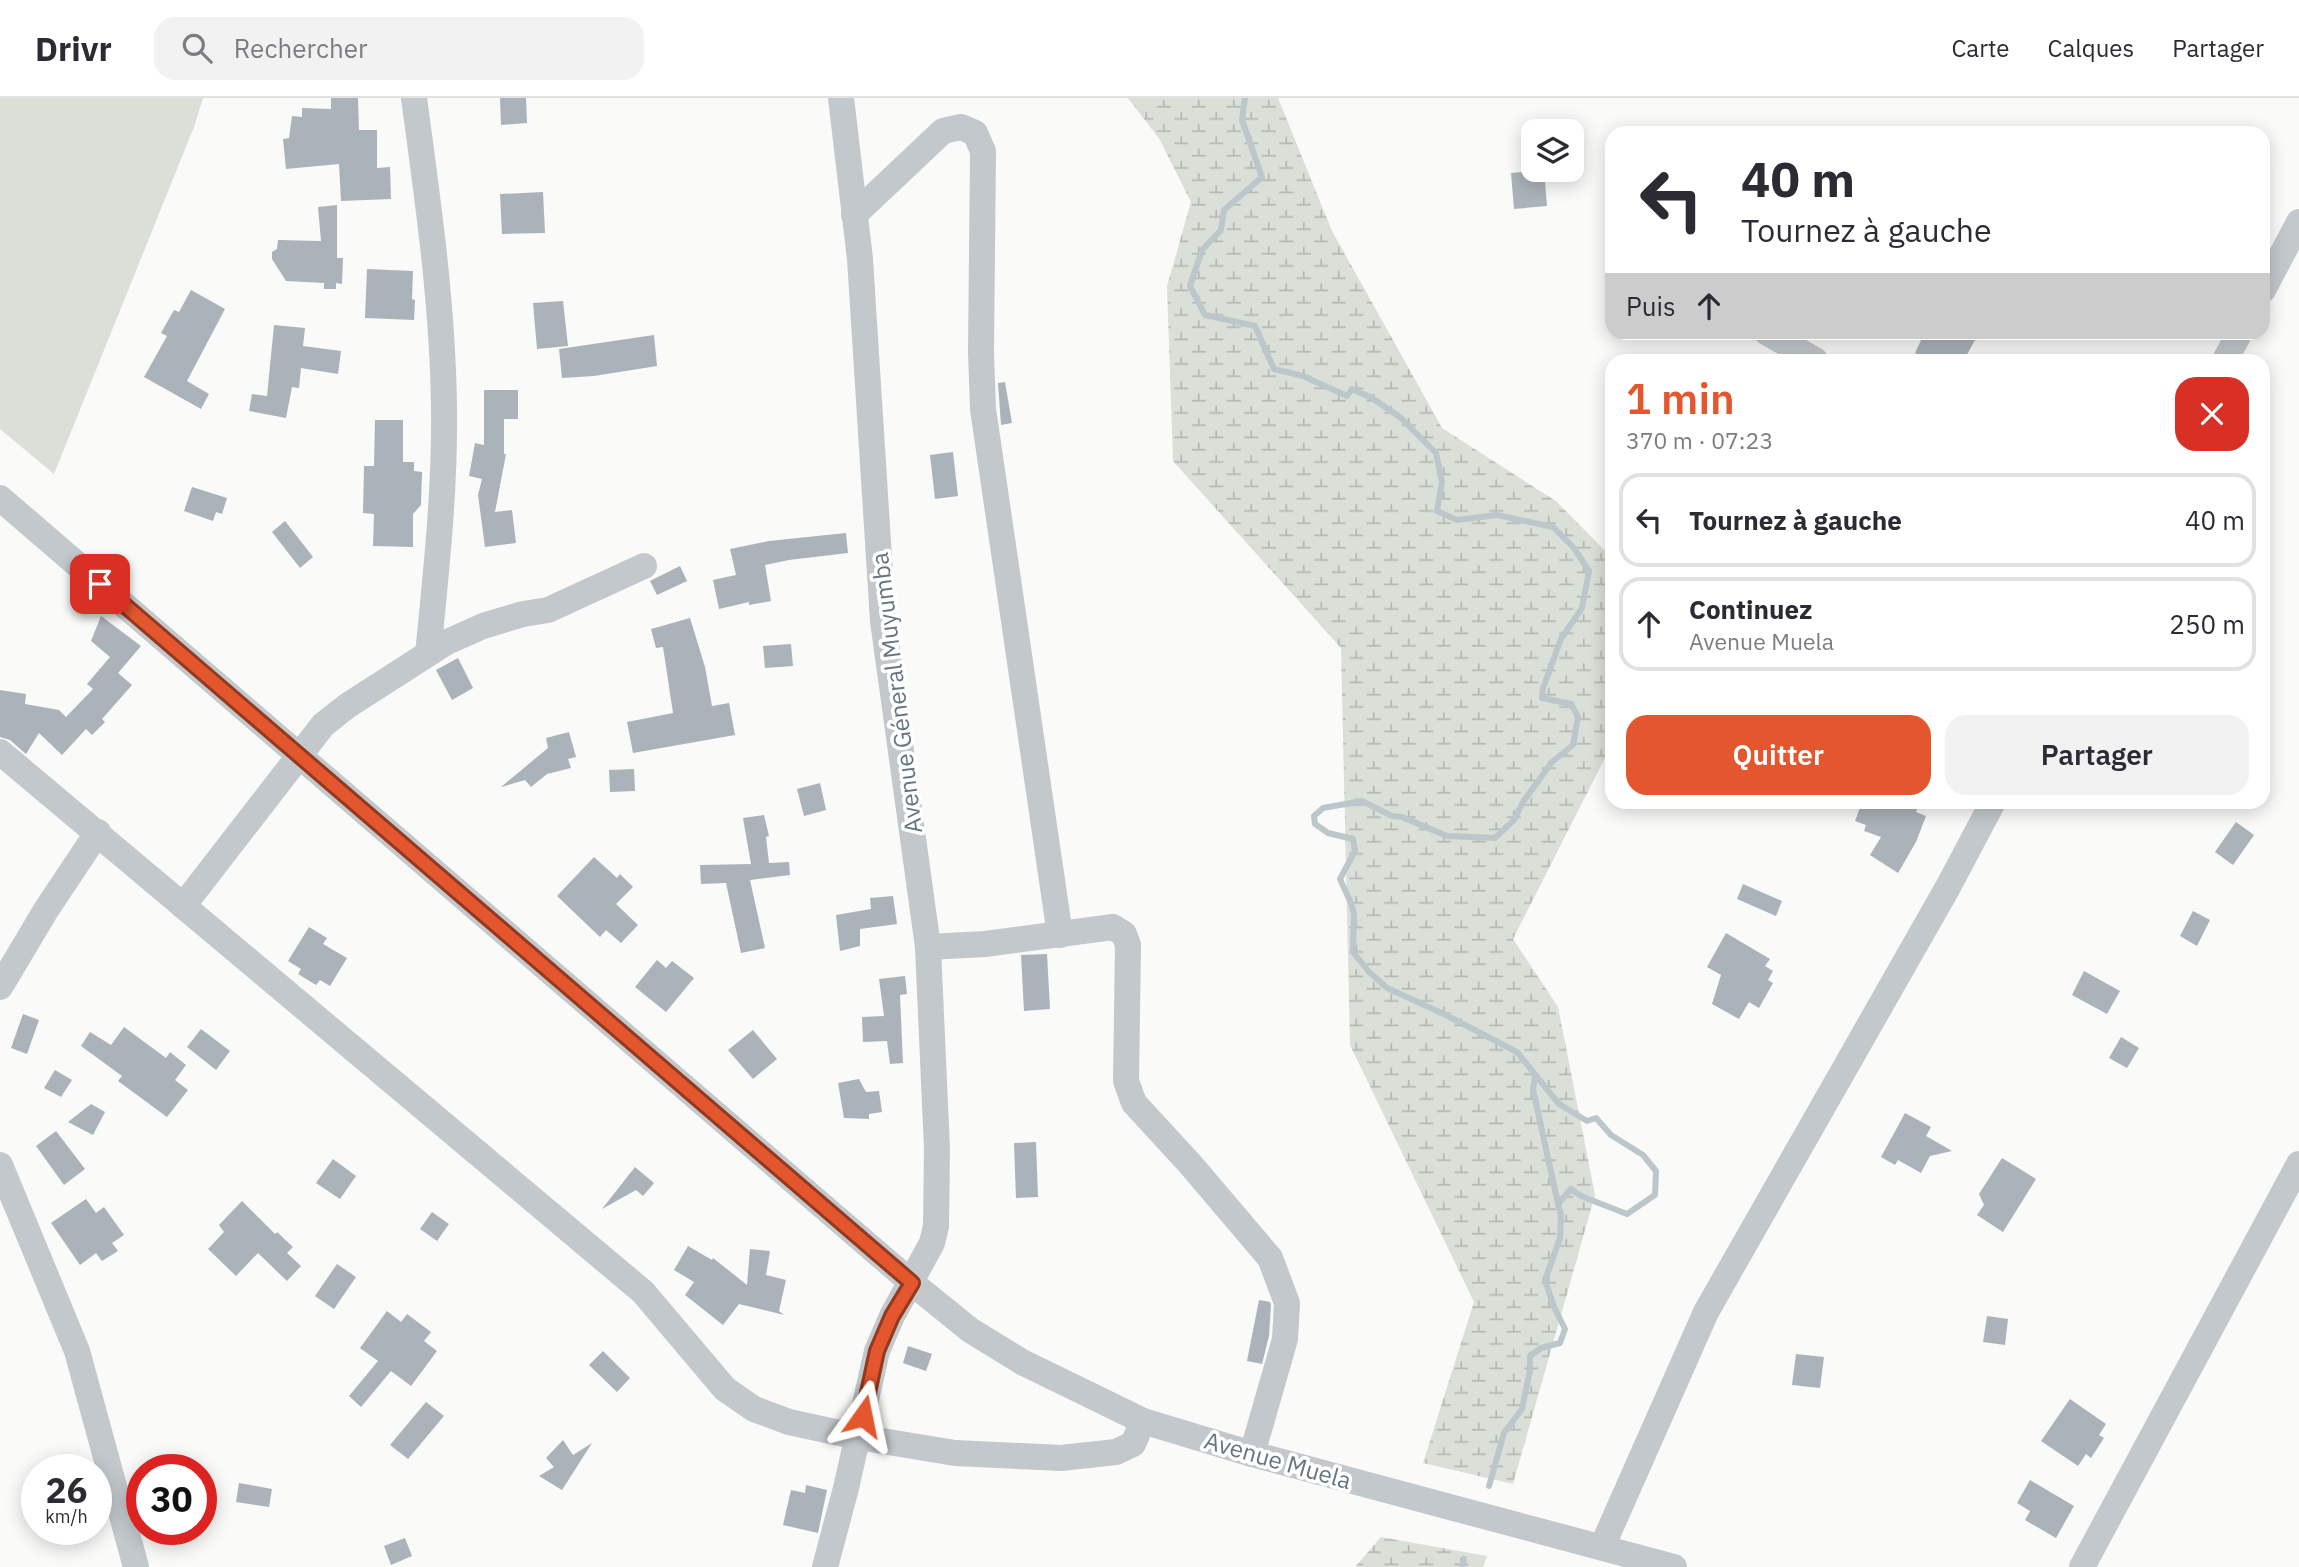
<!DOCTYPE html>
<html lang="fr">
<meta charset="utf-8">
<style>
:root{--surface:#fff;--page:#f2f2f3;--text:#2b2b33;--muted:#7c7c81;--line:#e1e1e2;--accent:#e4572e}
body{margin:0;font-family:"IBM Plex Sans",sans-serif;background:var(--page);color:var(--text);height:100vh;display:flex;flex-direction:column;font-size:26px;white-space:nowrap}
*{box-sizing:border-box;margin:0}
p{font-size:23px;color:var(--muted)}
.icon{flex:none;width:38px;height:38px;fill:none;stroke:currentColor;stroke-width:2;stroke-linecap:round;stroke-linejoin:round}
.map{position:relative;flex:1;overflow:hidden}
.drawer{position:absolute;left:1605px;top:256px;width:665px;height:455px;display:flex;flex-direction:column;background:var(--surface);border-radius:21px;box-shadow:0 4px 18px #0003}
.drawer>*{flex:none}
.hud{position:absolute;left:1605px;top:28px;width:665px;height:214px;border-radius:21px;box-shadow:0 4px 18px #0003;background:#fff;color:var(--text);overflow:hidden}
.fabs{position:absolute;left:1521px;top:21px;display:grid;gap:14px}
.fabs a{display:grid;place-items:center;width:63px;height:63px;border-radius:14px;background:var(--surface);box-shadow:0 4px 18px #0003;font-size:35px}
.speed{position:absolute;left:21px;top:1356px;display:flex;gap:14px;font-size:35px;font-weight:700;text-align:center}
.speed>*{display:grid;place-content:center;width:91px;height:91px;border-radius:50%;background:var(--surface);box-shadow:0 4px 18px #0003;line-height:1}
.speed small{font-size:18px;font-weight:400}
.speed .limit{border:10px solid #d22;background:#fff;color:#111}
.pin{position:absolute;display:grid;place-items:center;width:60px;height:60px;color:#fff;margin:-30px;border-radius:14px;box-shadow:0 4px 10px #0006}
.me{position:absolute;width:77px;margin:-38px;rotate:12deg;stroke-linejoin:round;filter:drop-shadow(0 0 5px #0008)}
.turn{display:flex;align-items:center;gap:24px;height:147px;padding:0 21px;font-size:32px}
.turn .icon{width:91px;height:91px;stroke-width:2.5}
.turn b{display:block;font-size:49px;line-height:60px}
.then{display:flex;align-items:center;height:66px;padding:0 21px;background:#0003;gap:14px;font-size:26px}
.round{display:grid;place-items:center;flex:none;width:74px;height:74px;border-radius:21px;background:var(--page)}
.overview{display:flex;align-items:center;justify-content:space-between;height:119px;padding:0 21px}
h1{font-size:42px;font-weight:600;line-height:52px;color:var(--accent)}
.primary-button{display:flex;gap:14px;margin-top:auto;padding:14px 21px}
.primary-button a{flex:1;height:80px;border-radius:21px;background:var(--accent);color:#fff;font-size:28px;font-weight:600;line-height:80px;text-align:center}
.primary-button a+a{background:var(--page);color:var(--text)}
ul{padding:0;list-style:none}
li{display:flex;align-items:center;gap:21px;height:94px;margin:0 14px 10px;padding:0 7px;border:4px solid var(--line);border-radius:21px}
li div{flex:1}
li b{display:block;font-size:26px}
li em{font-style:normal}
header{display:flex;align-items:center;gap:42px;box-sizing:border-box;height:98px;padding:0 35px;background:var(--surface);border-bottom:2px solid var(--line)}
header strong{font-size:33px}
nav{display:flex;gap:38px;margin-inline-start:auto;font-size:24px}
.search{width:490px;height:63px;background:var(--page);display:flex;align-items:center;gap:18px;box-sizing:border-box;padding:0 24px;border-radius:21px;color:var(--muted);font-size:26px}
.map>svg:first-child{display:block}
.grass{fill:#dadfd7}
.wetland{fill:url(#wetland-marsh)}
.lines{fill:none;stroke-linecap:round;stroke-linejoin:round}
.stream{stroke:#bbc7cb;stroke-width:6}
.building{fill:#aab3b9}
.minor{stroke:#c3c8cc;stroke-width:26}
.route-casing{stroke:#94391e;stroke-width:18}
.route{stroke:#e4572e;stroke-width:12}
.labels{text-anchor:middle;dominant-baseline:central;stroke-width:7;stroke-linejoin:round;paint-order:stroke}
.street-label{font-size:24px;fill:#657683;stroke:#fff}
</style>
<header>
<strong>Drivr</strong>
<div class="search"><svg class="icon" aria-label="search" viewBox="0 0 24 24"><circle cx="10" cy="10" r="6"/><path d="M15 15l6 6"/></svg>Rechercher</div>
<nav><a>Carte</a><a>Calques</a><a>Partager</a></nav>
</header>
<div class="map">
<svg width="2299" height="1469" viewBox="0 0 2299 1469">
<defs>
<pattern id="wetland-marsh" width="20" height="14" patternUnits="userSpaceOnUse" patternTransform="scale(1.75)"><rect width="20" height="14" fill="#dadfd7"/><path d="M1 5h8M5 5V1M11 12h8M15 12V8" fill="none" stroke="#b4b9b4"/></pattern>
</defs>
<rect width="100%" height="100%" fill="#fafaf8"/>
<!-- grass -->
<path class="grass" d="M 0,0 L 203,0 L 194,29 L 54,376 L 0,331 Z"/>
<!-- wetland -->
<g class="wetland">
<path d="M 1128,0 L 1278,0 L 1332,133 L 1442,330 L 1557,404 L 1612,460 L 1612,646 L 1513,841 L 1558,909 L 1595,1097 L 1513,1386 L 1423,1365 L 1474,1204 L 1350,947 L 1341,550 L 1173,363 L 1167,188 L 1191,104 L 1160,42 Z"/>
<path d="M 1381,1439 L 1487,1458 L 1483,1469 L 1355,1469 Z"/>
</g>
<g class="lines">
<!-- stream -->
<g class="stream">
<path d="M 1245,0 L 1242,22 L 1262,79 L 1224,112 L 1221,132 L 1202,152 L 1190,188 L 1205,217 L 1255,228 L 1274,271 L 1303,278 L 1347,298 L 1352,291 L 1372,300 L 1401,320 L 1436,355 L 1442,384 L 1437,413 L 1457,422 L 1497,417 L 1553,429 L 1574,450 L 1589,473 L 1582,510 L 1561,541 L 1543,590 L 1542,600 L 1571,606 L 1578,619 L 1573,647 L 1552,664 L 1523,704 L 1514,722 L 1495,740 L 1447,738 L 1402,719 L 1392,718 L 1362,703 L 1323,710 L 1314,718 L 1315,726 L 1328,735 L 1353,741 L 1355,753 L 1340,781 L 1351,805 L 1354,816 L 1353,854 L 1369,874 L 1387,890 L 1446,917 L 1517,954 L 1559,1006 L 1587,1023 L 1596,1020 L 1611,1037 L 1643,1057 L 1656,1073 L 1655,1097 L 1627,1116 L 1581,1098 L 1571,1091 L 1558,1106 L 1561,1117 L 1560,1140 L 1545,1182 L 1554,1209 L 1565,1231 L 1560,1245 L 1541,1250 L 1530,1258 L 1530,1272 L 1522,1311 L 1504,1335 L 1489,1388"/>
<path d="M 1535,978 L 1533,991 L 1558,1106"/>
<path d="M 1462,1469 L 1464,1461"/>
</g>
</g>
<!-- building -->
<g class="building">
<path d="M 331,0 L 358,0 L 359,32 L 377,32 L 377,70 L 390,69 L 391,101 L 341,103 L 339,66 L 286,71 L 283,41 L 289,40 L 292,18 L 302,19 L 302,10 L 331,11 Z"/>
<path d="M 500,0 L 526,0 L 527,25 L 501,27 Z"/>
<path d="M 1544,72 L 1547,108 L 1514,111 L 1511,75 Z"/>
<path d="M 543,94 L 545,135 L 502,136 L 500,96 Z"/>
<path d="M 337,107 L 337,160 L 343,160 L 342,186 L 336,185 L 336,191 L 324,191 L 324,185 L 286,183 L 272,161 L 272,154 L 277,151 L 278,142 L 321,143 L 318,109 Z"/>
<path d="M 367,171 L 413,173 L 412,201 L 415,202 L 414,222 L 365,220 Z"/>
<path d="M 191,192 L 225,211 L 187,283 L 209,296 L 201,311 L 144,279 L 167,238 L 161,235 L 174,212 L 179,214 Z"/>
<path d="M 563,203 L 568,248 L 537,251 L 533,205 Z"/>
<path d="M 274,227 L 305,230 L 303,248 L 341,253 L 338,276 L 301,270 L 299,290 L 292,289 L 286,320 L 249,313 L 252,296 L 267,298 Z"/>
<path d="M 1925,234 L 1962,234 L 1975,242 L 1964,262 L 1929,262 L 1915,255 Z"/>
<path d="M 654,237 L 657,268 L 594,278 L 562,280 L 559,251 Z"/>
<path d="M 1005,284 L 1012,325 L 1001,327 L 998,285 Z"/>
<path d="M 484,292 L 518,292 L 518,321 L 504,321 L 504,356 L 506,356 L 495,414 L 512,412 L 516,445 L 485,449 L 478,397 L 482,381 L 469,378 L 475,345 L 484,347 Z"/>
<path d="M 375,322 L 403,322 L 403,364 L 414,364 L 414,373 L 422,374 L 421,407 L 413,416 L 413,449 L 373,448 L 374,416 L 363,415 L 364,368 L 374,368 Z"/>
<path d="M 953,354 L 958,398 L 935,401 L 930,357 Z"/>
<path d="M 192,389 L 227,400 L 222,416 L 216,414 L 213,423 L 184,413 Z"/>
<path d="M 285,423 L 313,459 L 300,470 L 272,434 Z"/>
<path d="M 846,435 L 848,455 L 789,462 L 765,467 L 771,503 L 749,507 L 749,504 L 719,511 L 713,482 L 736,477 L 730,451 L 769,443 Z"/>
<path d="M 680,468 L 687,483 L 657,497 L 650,483 Z"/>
<path d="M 101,518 L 141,548 L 118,575 L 132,587 L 102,621 L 105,624 L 92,637 L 86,631 L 62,657 L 39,635 L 26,656 L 10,642 L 0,639 L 0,592 L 26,596 L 25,606 L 59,612 L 66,619 L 93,591 L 87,586 L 110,559 L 91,543 Z"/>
<path d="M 690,520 L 705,569 L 712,608 L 729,605 L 735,637 L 633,655 L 627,624 L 673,615 L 663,549 L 656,550 L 651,531 Z"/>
<path d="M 791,546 L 793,568 L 765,570 L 763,548 Z"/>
<path d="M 458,560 L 473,590 L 452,602 L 436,572 Z"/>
<path d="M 569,634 L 576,659 L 568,661 L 571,670 L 547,676 L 531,689 L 525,682 L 501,689 L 548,650 L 546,640 Z"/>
<path d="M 634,671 L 635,693 L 610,694 L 609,672 Z"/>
<path d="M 820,685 L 826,712 L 804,718 L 797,691 Z"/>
<path d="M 1862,704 L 1920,704 L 1916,714 L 1926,718 L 1916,744 L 1898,775 L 1870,757 L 1881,739 L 1864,733 L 1866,727 L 1855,723 Z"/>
<path d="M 764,717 L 769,738 L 766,739 L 769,765 L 789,764 L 790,777 L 750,782 L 765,850 L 741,855 L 726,785 L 701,786 L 700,767 L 751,766 L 743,720 Z"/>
<path d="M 2236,724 L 2254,737 L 2233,767 L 2215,754 Z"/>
<path d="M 594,759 L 617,780 L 620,776 L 633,789 L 616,806 L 638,827 L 621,845 L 606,832 L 600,839 L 557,798 Z"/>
<path d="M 1743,786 L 1782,803 L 1776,818 L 1737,801 Z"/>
<path d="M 893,798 L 897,826 L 860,831 L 860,848 L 840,853 L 836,817 L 871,811 L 870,800 Z"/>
<path d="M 2193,813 L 2210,822 L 2197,848 L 2180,838 Z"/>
<path d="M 309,829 L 327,840 L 323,846 L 347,860 L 330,888 L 320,882 L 316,887 L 298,876 L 301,871 L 288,863 Z"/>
<path d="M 1726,835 L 1770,861 L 1765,868 L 1773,873 L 1768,882 L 1773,885 L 1759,910 L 1749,904 L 1739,921 L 1712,906 L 1721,877 L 1707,869 Z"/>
<path d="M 1047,856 L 1050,911 L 1024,913 L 1021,857 Z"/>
<path d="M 657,862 L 666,870 L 672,863 L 694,880 L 666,914 L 635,889 Z"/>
<path d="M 2084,873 L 2120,893 L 2107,916 L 2072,897 Z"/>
<path d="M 905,878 L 907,896 L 900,897 L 903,965 L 890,966 L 887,943 L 863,944 L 862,919 L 884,918 L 879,881 Z"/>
<path d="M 23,916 L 39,922 L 27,956 L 11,950 Z"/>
<path d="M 124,929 L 166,960 L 170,954 L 186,967 L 175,982 L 188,992 L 167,1019 L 118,983 L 122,978 L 81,948 L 90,934 L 111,947 Z"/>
<path d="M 201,931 L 230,953 L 216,972 L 187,949 Z"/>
<path d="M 753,932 L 777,961 L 753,981 L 728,952 Z"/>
<path d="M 2121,939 L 2139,950 L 2127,970 L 2109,960 Z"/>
<path d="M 55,972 L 72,982 L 61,999 L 44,990 Z"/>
<path d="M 859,981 L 866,994 L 879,993 L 882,1014 L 869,1016 L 869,1021 L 844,1020 L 838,985 Z"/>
<path d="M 91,1006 L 105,1014 L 93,1037 L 68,1024 Z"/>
<path d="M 1905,1015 L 1931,1029 L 1926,1038 L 1952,1053 L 1930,1058 L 1921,1075 L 1898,1062 L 1895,1067 L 1881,1059 Z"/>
<path d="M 56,1033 L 85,1071 L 64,1087 L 36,1048 Z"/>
<path d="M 1036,1044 L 1038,1099 L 1016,1100 L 1014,1045 Z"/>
<path d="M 2002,1060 L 2036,1081 L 2003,1134 L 1977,1117 L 1984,1107 L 1979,1096 Z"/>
<path d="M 333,1061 L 356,1078 L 340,1101 L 316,1085 Z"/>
<path d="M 635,1069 L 654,1085 L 643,1098 L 636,1092 L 602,1111 Z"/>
<path d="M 86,1101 L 96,1115 L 104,1109 L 124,1137 L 112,1145 L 118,1153 L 102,1163 L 96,1155 L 80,1167 L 51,1125 Z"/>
<path d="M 242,1103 L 275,1136 L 277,1134 L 293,1149 L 287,1155 L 301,1168 L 287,1183 L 258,1155 L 236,1178 L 208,1151 L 224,1134 L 219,1127 Z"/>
<path d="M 432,1114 L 449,1126 L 437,1143 L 420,1131 Z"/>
<path d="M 688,1148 L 712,1162 L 713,1160 L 747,1187 L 750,1151 L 770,1153 L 766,1177 L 786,1182 L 779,1213 L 784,1217 L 739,1206 L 723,1227 L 685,1197 L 694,1184 L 674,1172 Z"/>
<path d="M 337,1166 L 356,1179 L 334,1211 L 315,1198 Z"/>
<path d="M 1259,1202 L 1270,1204 L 1271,1207 L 1269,1238 L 1262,1266 L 1247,1263 Z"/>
<path d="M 387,1213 L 401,1224 L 407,1216 L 431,1234 L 424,1243 L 437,1253 L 411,1288 L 391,1273 L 361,1309 L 349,1298 L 378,1263 L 360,1250 Z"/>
<path d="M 1987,1218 L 2008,1221 L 2005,1247 L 1983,1244 Z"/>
<path d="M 908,1248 L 932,1256 L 926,1273 L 903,1265 Z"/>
<path d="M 603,1253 L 630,1280 L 617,1294 L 589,1267 Z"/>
<path d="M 1796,1256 L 1824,1259 L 1820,1290 L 1792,1287 Z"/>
<path d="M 2070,1301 L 2106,1326 L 2099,1337 L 2104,1340 L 2091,1360 L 2086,1356 L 2078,1368 L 2041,1343 Z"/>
<path d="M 426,1304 L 444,1318 L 408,1361 L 390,1347 Z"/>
<path d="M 563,1342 L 573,1357 L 592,1345 L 562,1392 L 539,1378 L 554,1369 L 546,1360 Z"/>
<path d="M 2030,1382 L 2074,1408 L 2056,1440 L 2025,1422 L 2030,1413 L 2017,1405 Z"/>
<path d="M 239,1385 L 272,1391 L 269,1409 L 236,1404 Z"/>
<path d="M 806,1387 L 827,1392 L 818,1435 L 783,1427 L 791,1392 L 805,1395 Z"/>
<path d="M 405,1440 L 412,1458 L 391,1467 L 384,1448 Z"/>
</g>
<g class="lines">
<!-- minor -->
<g class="minor">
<path d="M 414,0 C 428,104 443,207 444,312 C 445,394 436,475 428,556"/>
<path d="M 854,117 L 943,33 L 961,29 L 975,35 L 983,53 L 981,254 L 983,311 L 1060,837"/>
<path d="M 2263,192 L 2299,124"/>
<path d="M 1766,234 L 1815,262"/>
<path d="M 2225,262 L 2240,234"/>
<path d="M 0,400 L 912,1185 L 970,1232 L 1022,1264 L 1143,1323 L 1252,1356 L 1674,1469"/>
<path d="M 0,654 L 643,1194 L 725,1291 L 754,1311 L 789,1324 L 858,1339 L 955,1355 L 1061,1360 L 1116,1354 L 1133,1346 L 1143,1323"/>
<path d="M 183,808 L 323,627 L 347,608 L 445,545 L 483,528 L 523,516 L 548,512 L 644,468"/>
<path d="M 928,849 L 985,846 L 1113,829 L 1124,836 L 1128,847 L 1126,983 L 1134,1005 L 1191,1067 L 1270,1160 L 1287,1205 L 1285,1241 L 1252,1356"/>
<path d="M 0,889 L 46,812 L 98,734"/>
<path d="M 0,1067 L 77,1253 L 136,1469"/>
<path d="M 1602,1449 L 1706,1214 L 1948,789 L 1993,704"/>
<path d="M 825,1469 L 846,1390 L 877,1253 L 892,1218 L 932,1145 L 936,1128 L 937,1051 L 928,849 L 883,523 L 860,161 L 841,0"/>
<path d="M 2082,1469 L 2299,1066"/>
</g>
</g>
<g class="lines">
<!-- route casing -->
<g class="route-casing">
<path id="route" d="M 100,486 L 912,1185 L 892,1218 L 877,1253 L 863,1318"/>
</g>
<!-- route -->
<use href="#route" class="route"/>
</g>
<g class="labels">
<!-- street labels -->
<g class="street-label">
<text transform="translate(896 595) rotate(-97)">Avenue Géneral Muyumba</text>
<text transform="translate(1278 1362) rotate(16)">Avenue Muela</text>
</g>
</g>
</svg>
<div class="fabs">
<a><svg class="icon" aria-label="layers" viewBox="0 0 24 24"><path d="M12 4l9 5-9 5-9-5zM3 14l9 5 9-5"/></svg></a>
</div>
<div class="speed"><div>26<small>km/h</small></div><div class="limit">30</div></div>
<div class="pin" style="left:100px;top:486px;background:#d93025"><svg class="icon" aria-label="arrive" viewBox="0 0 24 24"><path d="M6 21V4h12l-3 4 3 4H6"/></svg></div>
<svg class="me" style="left:863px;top:1318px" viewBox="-20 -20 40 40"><path d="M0-17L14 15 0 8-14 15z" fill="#e4572e" stroke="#fff" stroke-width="4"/></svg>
<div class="hud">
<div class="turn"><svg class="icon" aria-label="left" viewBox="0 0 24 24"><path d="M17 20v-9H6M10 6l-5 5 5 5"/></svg><div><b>40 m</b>Tournez à gauche</div></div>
<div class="then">Puis<svg class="icon" aria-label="ahead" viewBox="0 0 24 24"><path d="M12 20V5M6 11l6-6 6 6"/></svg></div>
</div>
<section class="drawer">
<div class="overview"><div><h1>1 min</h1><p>370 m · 07:23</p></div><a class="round" style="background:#d93025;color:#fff"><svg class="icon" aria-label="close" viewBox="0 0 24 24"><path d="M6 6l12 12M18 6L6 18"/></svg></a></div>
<ul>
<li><svg class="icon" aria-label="left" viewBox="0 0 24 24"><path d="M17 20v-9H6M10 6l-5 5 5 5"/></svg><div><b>Tournez à gauche</b></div><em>40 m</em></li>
<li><svg class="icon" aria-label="ahead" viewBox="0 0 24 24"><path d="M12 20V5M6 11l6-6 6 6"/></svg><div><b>Continuez</b><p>Avenue Muela</p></div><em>250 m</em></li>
</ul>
<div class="primary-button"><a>Quitter</a><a>Partager</a></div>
</section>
</div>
